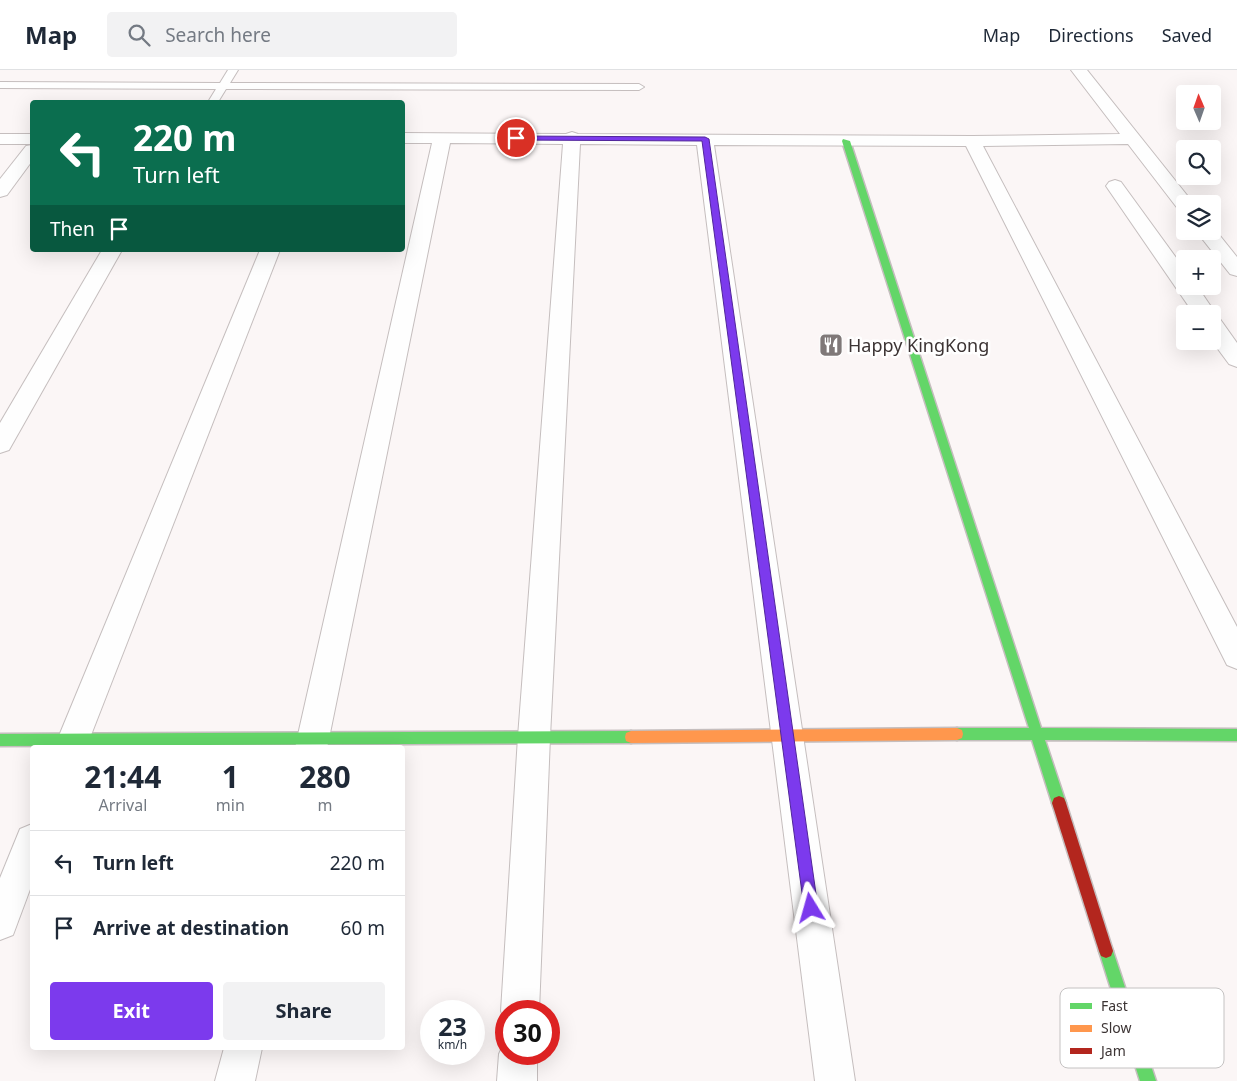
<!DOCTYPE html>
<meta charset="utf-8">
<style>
:root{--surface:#fff;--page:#f2f2f3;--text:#1f2937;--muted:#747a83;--line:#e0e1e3;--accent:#7c3aed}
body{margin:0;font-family:"Noto Sans",sans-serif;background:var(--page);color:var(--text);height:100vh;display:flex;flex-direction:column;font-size:19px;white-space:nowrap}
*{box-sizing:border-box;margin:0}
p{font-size:16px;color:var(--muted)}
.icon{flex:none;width:28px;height:28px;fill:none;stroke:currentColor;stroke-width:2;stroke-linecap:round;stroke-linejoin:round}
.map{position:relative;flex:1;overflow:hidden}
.details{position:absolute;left:30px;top:675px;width:375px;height:305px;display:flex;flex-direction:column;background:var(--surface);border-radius:5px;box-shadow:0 5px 20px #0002}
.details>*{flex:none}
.guide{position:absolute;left:30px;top:30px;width:375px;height:152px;border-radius:5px;box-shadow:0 5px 20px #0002;background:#0b6e4f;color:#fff;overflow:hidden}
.needle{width:32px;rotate:358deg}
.fabs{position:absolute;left:1176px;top:15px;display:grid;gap:10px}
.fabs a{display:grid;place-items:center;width:45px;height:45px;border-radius:5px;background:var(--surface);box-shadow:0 5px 20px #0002;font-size:25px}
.speed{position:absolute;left:420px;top:930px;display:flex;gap:10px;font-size:25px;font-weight:700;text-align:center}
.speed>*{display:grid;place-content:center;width:65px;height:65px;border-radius:50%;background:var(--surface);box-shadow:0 5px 20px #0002;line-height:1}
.speed small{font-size:12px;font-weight:400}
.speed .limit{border:8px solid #d22;background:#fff;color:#111}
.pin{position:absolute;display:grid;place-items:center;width:42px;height:42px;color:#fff;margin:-21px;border:2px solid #fff;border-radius:50%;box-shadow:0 1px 5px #0007}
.me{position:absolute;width:55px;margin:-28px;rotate:352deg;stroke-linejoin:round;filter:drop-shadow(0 0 4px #0008)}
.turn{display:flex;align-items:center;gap:18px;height:105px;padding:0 20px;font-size:22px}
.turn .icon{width:65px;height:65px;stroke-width:2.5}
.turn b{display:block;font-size:35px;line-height:42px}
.then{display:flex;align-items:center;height:48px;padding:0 20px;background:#0003;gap:10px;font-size:19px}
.eta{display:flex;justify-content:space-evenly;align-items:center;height:85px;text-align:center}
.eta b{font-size:30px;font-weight:700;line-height:35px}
.action{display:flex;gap:10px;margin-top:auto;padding:10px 20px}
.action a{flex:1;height:58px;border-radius:5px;background:var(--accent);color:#fff;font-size:20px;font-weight:700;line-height:58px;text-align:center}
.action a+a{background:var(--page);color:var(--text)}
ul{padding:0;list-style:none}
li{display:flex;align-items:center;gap:15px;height:65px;padding:0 20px;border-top:1px solid var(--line)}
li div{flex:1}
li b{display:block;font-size:19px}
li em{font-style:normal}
header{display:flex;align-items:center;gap:30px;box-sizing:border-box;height:70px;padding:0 25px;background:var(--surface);border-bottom:1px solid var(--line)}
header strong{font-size:24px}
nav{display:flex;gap:28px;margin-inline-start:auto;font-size:18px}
.search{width:350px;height:45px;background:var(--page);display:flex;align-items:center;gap:12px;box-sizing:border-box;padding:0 18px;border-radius:5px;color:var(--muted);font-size:19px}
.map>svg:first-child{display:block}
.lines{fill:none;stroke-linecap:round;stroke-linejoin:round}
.lane-casing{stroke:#c5bebe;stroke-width:2}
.street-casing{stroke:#c5bebe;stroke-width:2}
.fast-casing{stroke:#c5bebe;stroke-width:3}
.slow-casing{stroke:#c5bebe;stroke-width:3}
.jam-casing{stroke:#c5bebe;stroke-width:3}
.lane{fill:#fefefe;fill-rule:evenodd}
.street{fill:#fefefe;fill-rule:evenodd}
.fast{fill:#63d668;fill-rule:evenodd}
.slow{fill:#ff974d;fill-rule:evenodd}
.jam{fill:#b3261e;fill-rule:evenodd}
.route{fill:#7c3aed;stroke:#51269a}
.labels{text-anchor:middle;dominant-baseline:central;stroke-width:5;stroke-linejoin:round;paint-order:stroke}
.poi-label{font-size:18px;fill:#3c3434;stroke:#fff;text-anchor:start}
.key{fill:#fff;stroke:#c4c2c2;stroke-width:1}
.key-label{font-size:14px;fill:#3c3434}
</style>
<header>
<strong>Map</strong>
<div class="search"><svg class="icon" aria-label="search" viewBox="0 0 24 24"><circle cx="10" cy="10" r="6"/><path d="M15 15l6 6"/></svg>Search here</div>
<nav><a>Map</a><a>Directions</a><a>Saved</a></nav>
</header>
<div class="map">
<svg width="1237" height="1011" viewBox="0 0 1237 1011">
<rect width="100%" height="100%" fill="#fbf6f6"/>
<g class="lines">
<!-- lane casing -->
<g class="lane-casing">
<path id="lane" d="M 228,0 L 238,0 L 230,13 L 639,14 L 644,17 L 639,20 L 226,19 L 218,32 L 208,32 L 216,19 L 0,18 L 0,12 L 220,13 Z"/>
</g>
<!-- street casing -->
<g class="street-casing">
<g id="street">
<path d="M 1071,0 L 1087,0 L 1194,134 L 1185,134 L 1185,141 L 1178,139 L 1128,74 L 983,76 L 1237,557 L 1237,599 L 1227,595 L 966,76 L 714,75 L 855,1011 L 815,1011 L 697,75 L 580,74 L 550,667 L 539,941 L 506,941 L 506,953 L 501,941 L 518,667 L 563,74 L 450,73 L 327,678 L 295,678 L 432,73 L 402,73 L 402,63 L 566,64 L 572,62 L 578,64 L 972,66 L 1120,64 Z"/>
<rect x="0" y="64" width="32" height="10"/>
<path d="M 32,75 L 32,91 L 7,125 L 0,127 L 0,109 L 26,76 Z"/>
<path d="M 1115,110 L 1121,112 L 1185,200 L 1185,216 L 1197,216 L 1216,244 L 1214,247 L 1220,249 L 1237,273 L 1237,297 L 1229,294 L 1212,271 L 1212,244 L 1194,244 L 1106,116 L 1109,112 Z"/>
<path d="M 1213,157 L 1237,187 L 1237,206 L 1230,204 L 1196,161 L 1212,161 Z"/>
<path d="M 102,180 L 122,180 L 9,380 L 0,383 L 0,353 Z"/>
<path d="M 260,180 L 280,180 L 86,678 L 54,678 Z"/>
<path d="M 32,754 L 32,814 L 13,865 L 0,870 L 0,808 L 20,759 Z"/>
<path d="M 506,969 L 506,984 L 537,984 L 537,1011 L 497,1011 L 499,984 Z"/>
<path d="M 224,978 L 262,978 L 255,1011 L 215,1011 Z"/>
</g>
</g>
<!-- fast casing -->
<g class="fast-casing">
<g id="fast">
<path d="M 843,69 L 850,71 L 1041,658 L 1237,659 L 1237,671 L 1045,670 L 1066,733 L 1064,738 L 1059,740 L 1054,738 L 1052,733 L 1032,670 L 957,670 L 952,668 L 951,664 L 952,660 L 957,658 L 1029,658 L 842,71 Z"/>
<path d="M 631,661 L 636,663 L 637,667 L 636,671 L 631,673 L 0,676 L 0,664 Z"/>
<path d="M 1106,874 L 1111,876 L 1113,881 L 1156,1011 L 1140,1011 L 1099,881 L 1101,876 Z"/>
</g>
</g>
<!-- slow casing -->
<g class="slow-casing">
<path id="slow" d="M 957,658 L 962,660 L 963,664 L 962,668 L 957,670 L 631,673 L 626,671 L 625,667 L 626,663 L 631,661 Z"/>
</g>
<!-- jam casing -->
<g class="jam-casing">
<path id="jam" d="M 1059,726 L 1064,728 L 1066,733 L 1113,881 L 1111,886 L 1106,888 L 1101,886 L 1099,881 L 1052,733 L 1054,728 Z"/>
</g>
<!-- lane -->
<use href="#lane" class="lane"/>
<!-- street -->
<use href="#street" class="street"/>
<!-- fast -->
<use href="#fast" class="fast"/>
<!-- slow -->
<use href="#slow" class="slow"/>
<!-- jam -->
<use href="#jam" class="jam"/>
</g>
<!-- route -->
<path class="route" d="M 514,66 L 705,67 L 709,69 L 818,838 L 816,843 L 811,845 L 806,843 L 804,838 L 702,71 L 516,70 Z"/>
<!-- icons -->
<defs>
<g id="restaurant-square" transform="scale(1.25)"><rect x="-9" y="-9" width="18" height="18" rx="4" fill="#7f7878" stroke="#fff"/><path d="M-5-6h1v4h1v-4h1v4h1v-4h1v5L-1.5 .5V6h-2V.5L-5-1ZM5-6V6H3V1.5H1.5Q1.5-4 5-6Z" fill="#fff"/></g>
</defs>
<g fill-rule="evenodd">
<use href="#restaurant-square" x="831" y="275"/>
</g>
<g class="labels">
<!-- poi labels -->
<g class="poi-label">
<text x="848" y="275">Happy KingKong</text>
</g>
</g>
<!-- legend -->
<rect x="1060" y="918" width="164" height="80" rx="8" class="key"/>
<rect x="1070" y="933" width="22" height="6" fill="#63d668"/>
<rect x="1070" y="955" width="22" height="7" fill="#ff974d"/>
<rect x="1070" y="978" width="22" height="6" fill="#b3261e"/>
<g class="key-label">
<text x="1101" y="941">Fast</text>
<text x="1101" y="963">Slow</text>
<text x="1101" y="986">Jam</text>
</g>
</svg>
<div class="fabs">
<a><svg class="needle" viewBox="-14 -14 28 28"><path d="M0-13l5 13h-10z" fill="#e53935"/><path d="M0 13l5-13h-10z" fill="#747a83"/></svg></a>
<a><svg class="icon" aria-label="search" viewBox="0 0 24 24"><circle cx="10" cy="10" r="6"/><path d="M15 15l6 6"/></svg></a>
<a><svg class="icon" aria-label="layers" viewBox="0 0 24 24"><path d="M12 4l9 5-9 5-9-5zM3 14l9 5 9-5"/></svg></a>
<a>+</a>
<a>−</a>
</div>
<div class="speed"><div>23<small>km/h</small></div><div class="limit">30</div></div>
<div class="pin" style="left:516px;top:68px;background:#d93025"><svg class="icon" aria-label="arrive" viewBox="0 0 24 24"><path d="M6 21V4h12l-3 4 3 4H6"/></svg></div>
<svg class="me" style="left:811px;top:838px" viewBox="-20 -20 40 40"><path d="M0-17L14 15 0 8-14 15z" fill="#7c3aed" stroke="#fff" stroke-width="4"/></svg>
<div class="guide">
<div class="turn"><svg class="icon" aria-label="left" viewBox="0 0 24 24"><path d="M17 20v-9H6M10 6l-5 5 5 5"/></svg><div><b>220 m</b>Turn left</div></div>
<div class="then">Then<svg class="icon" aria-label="arrive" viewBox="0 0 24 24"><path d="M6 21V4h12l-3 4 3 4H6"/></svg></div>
</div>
<section class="details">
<div class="eta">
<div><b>21:44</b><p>Arrival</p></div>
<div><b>1</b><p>min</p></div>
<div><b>280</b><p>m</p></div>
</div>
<ul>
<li><svg class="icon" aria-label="left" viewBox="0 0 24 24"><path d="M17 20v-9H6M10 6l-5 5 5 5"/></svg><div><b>Turn left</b></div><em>220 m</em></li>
<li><svg class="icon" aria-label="arrive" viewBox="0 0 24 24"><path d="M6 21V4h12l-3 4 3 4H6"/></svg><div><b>Arrive at destination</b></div><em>60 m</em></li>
</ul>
<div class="action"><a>Exit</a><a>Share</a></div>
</section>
</div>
